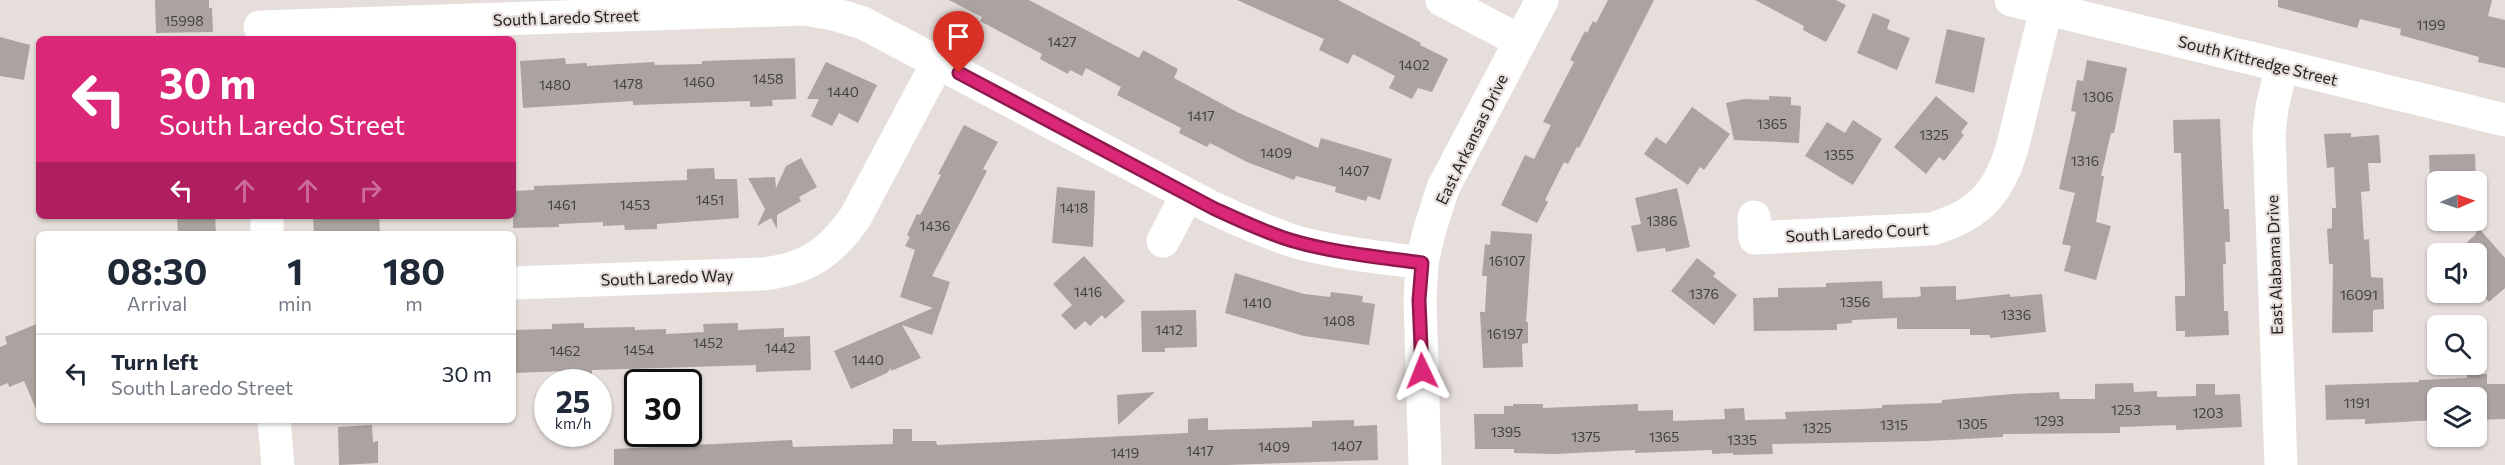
<!DOCTYPE html>
<style>
:root{--surface:#fff;--page:#f6f6f7;--text:#1f2937;--muted:#747a83;--line:#e0e1e3}
body{margin:0;font-family:Commissioner,sans-serif;background:var(--page);color:var(--text);height:100vh;display:flex;flex-direction:column;font-size:22px;white-space:nowrap}
*{box-sizing:border-box;margin:0}
p{font-size:20px;color:var(--muted)}
.icon{flex:none;width:33px;height:33px;fill:none;stroke:currentColor;stroke-width:2;stroke-linecap:round;stroke-linejoin:round}
.map{position:relative;flex:1;overflow:hidden}
.sheet{position:absolute;left:36px;top:231px;width:480px;height:192px;display:flex;flex-direction:column;background:var(--surface);border-radius:9px;box-shadow:0 2px 4px #0004}
.sheet>*{flex:none}
.guide{position:absolute;left:36px;top:36px;width:480px;height:183px;border-radius:9px;box-shadow:0 2px 4px #0004;background:#db2777;color:#fff;overflow:hidden}
.needle{width:39px;rotate:88deg}
.tools{position:absolute;left:2427px;top:171px;display:grid;gap:12px}
.tools a{display:grid;place-items:center;width:60px;height:60px;border-radius:9px;background:var(--surface);box-shadow:0 2px 4px #0004;font-size:30px}
.speed{position:absolute;left:534px;top:369px;display:flex;gap:12px;font-size:30px;font-weight:700;text-align:center}
.speed>*{display:grid;place-content:center;width:78px;height:78px;border-radius:50%;background:var(--surface);box-shadow:0 2px 4px #0004;line-height:1}
.speed small{font-size:15px;font-weight:400}
.speed .limit{border:3px solid #111;border-radius:9px;background:#fff;color:#111}
.pin{position:absolute;display:grid;place-items:center;width:51px;height:51px;color:#fff;margin:-62px -26px;border-radius:50% 50% 50% 0;rotate:-45deg;box-shadow:0 0 6px #0007}
.pin .icon{rotate:45deg}
.me{position:absolute;width:66px;margin:-33px;rotate:358deg;stroke-linejoin:round;filter:drop-shadow(0 0 4px #0008)}
.turn{display:flex;align-items:center;gap:21px;height:126px;padding:0 24px;font-size:27px}
.turn .icon{width:78px;height:78px;stroke-width:2.5}
.turn b{display:block;font-size:42px;line-height:51px}
.lanes{display:flex;align-items:center;height:57px;padding:0 24px;background:#0003;justify-content:center;gap:30px;direction:ltr}
.lanes .off{opacity:.35}
.eta{display:flex;justify-content:space-evenly;align-items:center;height:102px;text-align:center}
.eta b{font-size:36px;font-weight:700;line-height:42px}
ul{padding:0;list-style:none}
li{display:flex;align-items:center;gap:18px;height:78px;padding:0 24px;border-top:2px solid var(--line)}
li div{flex:1}
li b{display:block;font-size:22px}
li em{font-style:normal}
.map>svg:first-child{display:block}
.building{fill:#aba39f}
.lines{fill:none;stroke-linecap:round;stroke-linejoin:round}
.minor{stroke:#fff;stroke-width:33}
.route-casing{stroke:#8e194d;stroke-width:15}
.route{stroke:#db2777;stroke-width:10}
.labels{text-anchor:middle;dominant-baseline:central;stroke-width:4.5;stroke-linejoin:round;paint-order:stroke}
.number-label{font-size:14px;fill:#45413e}
.street-label{font-size:16px;fill:#23201e;stroke:#e6deda}
</style>
<div class="map">
<svg width="2505" height="465" viewBox="0 0 2505 465">
<rect width="100%" height="100%" fill="#e6deda"/>
<!-- building -->
<g class="building">
<path d="M 155,0 L 209,0 L 209,8 L 212,8 L 213,32 L 156,33 Z"/>
<path d="M 949,0 L 1029,0 L 1139,58 L 1143,50 L 1178,69 L 1174,78 L 1239,113 L 1318,148 L 1321,138 L 1392,159 L 1380,200 L 1368,196 L 1366,201 L 1335,192 L 1336,187 L 1296,176 L 1294,180 L 1247,162 L 1210,143 L 1207,147 L 1179,133 L 1181,128 L 1117,95 L 1121,87 L 1086,68 L 1082,76 L 1070,70 L 1068,74 L 1040,59 L 1042,54 L 980,21 L 982,17 Z"/>
<path d="M 1237,0 L 1338,0 L 1421,43 L 1420,45 L 1448,59 L 1432,92 L 1418,88 L 1412,99 L 1389,88 L 1395,76 L 1353,54 L 1348,64 L 1319,50 L 1324,39 Z"/>
<path d="M 1608,0 L 1654,0 L 1579,148 L 1577,147 L 1568,164 L 1564,162 L 1545,200 L 1548,202 L 1537,223 L 1501,205 L 1525,155 L 1534,159 L 1551,125 L 1543,122 L 1574,62 L 1570,60 L 1585,31 L 1587,33 L 1593,21 L 1596,23 Z"/>
<path d="M 1755,0 L 1836,0 L 1846,5 L 1826,42 L 1803,30 L 1804,26 Z"/>
<path d="M 2278,0 L 2492,0 L 2488,16 L 2505,20 L 2505,68 L 2478,62 L 2479,57 L 2400,35 L 2401,29 L 2360,19 L 2357,28 L 2278,7 Z"/>
<path d="M 1873,13 L 1890,20 L 1887,29 L 1910,38 L 1897,70 L 1857,53 Z"/>
<path d="M 1947,29 L 1985,38 L 1974,93 L 1935,83 Z"/>
<path d="M 0,37 L 30,45 L 24,80 L 0,76 Z"/>
<path d="M 565,58 L 566,64 L 587,63 L 587,66 L 654,62 L 655,65 L 702,64 L 702,61 L 795,58 L 796,99 L 772,100 L 773,106 L 750,107 L 750,101 L 633,105 L 633,101 L 523,108 L 520,61 Z"/>
<path d="M 2087,60 L 2127,68 L 2114,133 L 2111,133 L 2101,176 L 2104,176 L 2096,222 L 2111,226 L 2096,280 L 2064,271 L 2071,246 L 2062,244 L 2075,193 L 2059,189 L 2076,112 L 2071,111 L 2077,80 L 2083,81 Z"/>
<path d="M 826,62 L 877,85 L 858,123 L 839,113 L 832,126 L 811,116 L 819,99 L 807,99 Z"/>
<path d="M 1769,96 L 1791,97 L 1791,105 L 1801,106 L 1799,143 L 1734,140 L 1726,103 L 1744,99 L 1769,100 Z"/>
<path d="M 1936,96 L 1968,123 L 1961,132 L 1964,135 L 1944,161 L 1939,157 L 1926,174 L 1894,147 Z"/>
<path d="M 1692,107 L 1730,134 L 1704,170 L 1700,167 L 1688,185 L 1644,154 L 1656,137 L 1666,144 Z"/>
<path d="M 2220,119 L 2224,209 L 2229,209 L 2230,242 L 2225,242 L 2226,264 L 2223,264 L 2224,311 L 2228,311 L 2229,335 L 2185,337 L 2185,331 L 2176,331 L 2175,296 L 2185,296 L 2185,281 L 2181,153 L 2174,153 L 2173,120 Z"/>
<path d="M 1853,120 L 1882,139 L 1853,185 L 1805,156 L 1827,122 L 1845,133 Z"/>
<path d="M 964,125 L 998,142 L 983,169 L 987,171 L 932,276 L 950,282 L 932,335 L 902,325 L 921,358 L 891,371 L 891,368 L 887,373 L 851,389 L 834,351 L 933,308 L 900,297 L 915,250 L 905,246 L 910,237 L 907,235 L 917,214 L 920,215 L 941,175 L 938,174 Z"/>
<path d="M 2351,133 L 2351,137 L 2379,135 L 2381,163 L 2368,163 L 2370,191 L 2361,192 L 2364,240 L 2369,239 L 2371,277 L 2383,278 L 2384,309 L 2373,310 L 2373,332 L 2332,333 L 2333,264 L 2329,264 L 2327,229 L 2332,228 L 2332,208 L 2336,208 L 2334,167 L 2327,168 L 2324,134 Z"/>
<path d="M 2475,154 L 2476,182 L 2430,182 L 2429,155 Z"/>
<path d="M 801,158 L 817,187 L 799,197 L 801,201 L 777,215 L 777,229 L 771,218 L 757,226 L 765,209 L 748,178 L 775,177 L 776,188 L 786,166 Z"/>
<path d="M 714,168 L 715,179 L 737,179 L 739,218 L 657,224 L 657,229 L 625,230 L 624,225 L 603,226 L 603,222 L 559,224 L 559,227 L 513,228 L 513,191 L 534,190 L 534,186 L 687,180 L 687,169 Z"/>
<path d="M 1057,187 L 1095,191 L 1093,247 L 1052,243 Z"/>
<path d="M 1677,188 L 1690,247 L 1666,252 L 1665,248 L 1637,252 L 1631,226 L 1641,224 L 1635,198 Z"/>
<path d="M 177,216 L 215,216 L 216,234 L 178,234 Z"/>
<path d="M 313,216 L 379,216 L 380,234 L 314,234 Z"/>
<path d="M 2476,225 L 2505,258 L 2505,288 L 2489,302 L 2476,287 L 2476,254 L 2454,254 L 2476,234 Z"/>
<path d="M 1491,231 L 1532,234 L 1526,322 L 1528,322 L 1528,343 L 1522,344 L 1523,367 L 1483,368 L 1480,312 L 1485,312 L 1487,276 L 1482,276 L 1485,244 L 1490,245 Z"/>
<path d="M 1084,256 L 1125,301 L 1105,319 L 1102,315 L 1090,326 L 1085,321 L 1075,330 L 1061,315 L 1072,305 L 1053,284 Z"/>
<path d="M 1697,258 L 1716,273 L 1713,276 L 1737,295 L 1714,325 L 1671,291 Z"/>
<path d="M 1235,273 L 1304,294 L 1330,297 L 1331,292 L 1363,296 L 1362,302 L 1375,304 L 1369,345 L 1304,336 L 1225,313 Z"/>
<path d="M 1882,281 L 1883,298 L 1917,297 L 1921,296 L 1920,287 L 1956,286 L 1956,300 L 2010,294 L 2010,297 L 2042,294 L 2046,332 L 1990,338 L 1990,335 L 1970,335 L 1970,329 L 1897,329 L 1897,318 L 1852,320 L 1852,323 L 1837,324 L 1837,330 L 1754,331 L 1753,298 L 1778,297 L 1778,288 L 1826,287 L 1826,283 Z"/>
<path d="M 1196,310 L 1197,347 L 1165,348 L 1165,352 L 1142,352 L 1141,311 Z"/>
<path d="M 39,323 L 39,416 L 24,381 L 9,387 L 8,383 L 0,386 L 0,347 L 7,344 L 5,337 Z"/>
<path d="M 584,323 L 584,328 L 635,327 L 635,330 L 666,329 L 666,334 L 704,332 L 703,324 L 738,323 L 738,330 L 784,328 L 784,337 L 810,336 L 811,370 L 756,372 L 756,365 L 592,370 L 592,382 L 567,382 L 567,371 L 513,373 L 513,330 L 552,329 L 552,324 Z"/>
<path d="M 2487,374 L 2487,384 L 2505,384 L 2505,419 L 2476,420 L 2476,398 L 2438,398 L 2438,420 L 2365,424 L 2365,419 L 2326,420 L 2325,385 L 2419,382 L 2419,380 L 2467,378 L 2467,375 Z"/>
<path d="M 2133,383 L 2134,392 L 2157,391 L 2157,397 L 2196,396 L 2196,384 L 2215,384 L 2215,395 L 2240,394 L 2242,427 L 2176,430 L 2176,425 L 2120,427 L 2120,433 L 2003,434 L 2003,437 L 1927,441 L 1772,444 L 1773,454 L 1733,455 L 1733,453 L 1712,454 L 1712,450 L 1635,453 L 1635,450 L 1554,454 L 1514,453 L 1514,449 L 1475,449 L 1474,414 L 1504,414 L 1504,406 L 1513,406 L 1513,404 L 1543,404 L 1543,408 L 1638,404 L 1638,411 L 1673,410 L 1673,421 L 1725,419 L 1724,409 L 1744,408 L 1745,420 L 1786,419 L 1785,412 L 1861,409 L 1882,408 L 1882,405 L 1942,403 L 1942,400 L 2013,394 L 2059,392 L 2060,399 L 2095,399 L 2095,384 Z"/>
<path d="M 1155,392 L 1118,425 L 1117,395 Z"/>
<path d="M 1208,418 L 1208,430 L 1312,427 L 1312,421 L 1354,420 L 1354,426 L 1377,425 L 1378,460 L 1226,465 L 614,465 L 614,449 L 792,440 L 793,447 L 894,444 L 891,442 L 893,442 L 893,429 L 912,429 L 912,441 L 936,441 L 937,445 L 1188,433 L 1188,419 Z"/>
<path d="M 372,425 L 373,442 L 378,441 L 378,463 L 339,465 L 338,427 Z"/>
</g>
<g class="lines">
<!-- minor -->
<g class="minor">
<path d="M 1442,0 L 1520,41"/>
<path d="M 2011,0 L 2505,120"/>
<path d="M 260,27 L 804,9 L 834,14 L 863,23 L 1213,208 C 1239,220 1264,231 1290,240 C 1333,253 1379,257 1422,263"/>
<path d="M 267,216 L 267,234"/>
<path d="M 1754,217 L 1755,238 L 1932,229 C 1954,222 1975,213 1990,194 C 2011,167 2016,131 2024,99 C 2031,69 2039,39 2046,9"/>
<path d="M 1163,241 L 1187,195"/>
<path d="M 513,283 L 763,274 C 807,269 832,252 856,216 L 938,62"/>
<path d="M 274,420 L 278,465"/>
<path d="M 1425,465 L 1420,300 L 1422,263 L 1429,232 L 1443,188 L 1542,0"/>
<path d="M 2281,465 L 2269,134 L 2272,107 L 2282,66"/>
</g>
</g>
<g class="lines">
<!-- route casing -->
<g class="route-casing">
<path id="route" d="M 959,73 L 1213,208 C 1239,220 1264,232 1290,240 C 1333,253 1379,257 1422,263 L 1419,300 L 1422,371"/>
</g>
<!-- route -->
<use href="#route" class="route"/>
</g>
<g class="labels">
<!-- number labels -->
<g class="number-label">
<text x="184" y="20">15998</text>
<text x="2431" y="24">1199</text>
<text x="1062" y="41">1427</text>
<text x="1414" y="64">1402</text>
<text x="768" y="78">1458</text>
<text x="699" y="81">1460</text>
<text x="628" y="83">1478</text>
<text x="555" y="84">1480</text>
<text x="843" y="91">1440</text>
<text x="2098" y="96">1306</text>
<text x="1201" y="115">1417</text>
<text x="1772" y="123">1365</text>
<text x="1934" y="134">1325</text>
<text x="1276" y="152">1409</text>
<text x="1839" y="154">1355</text>
<text x="2085" y="160">1316</text>
<text x="1354" y="170">1407</text>
<text x="710" y="199">1451</text>
<text x="562" y="204">1461</text>
<text x="635" y="204">1453</text>
<text x="1074" y="207">1418</text>
<text x="1662" y="220">1386</text>
<text x="935" y="225">1436</text>
<text x="1507" y="260">16107</text>
<text x="1088" y="291">1416</text>
<text x="1704" y="293">1376</text>
<text x="2359" y="294">16091</text>
<text x="1855" y="301">1356</text>
<text x="1257" y="302">1410</text>
<text x="2016" y="314">1336</text>
<text x="1339" y="320">1408</text>
<text x="1169" y="329">1412</text>
<text x="1505" y="333">16197</text>
<text x="708" y="342">1452</text>
<text x="780" y="347">1442</text>
<text x="639" y="349">1454</text>
<text x="565" y="350">1462</text>
<text x="868" y="359">1440</text>
<text x="2357" y="402">1191</text>
<text x="2126" y="409">1253</text>
<text x="2208" y="412">1203</text>
<text x="2049" y="420">1293</text>
<text x="1972" y="423">1305</text>
<text x="1894" y="424">1315</text>
<text x="1817" y="427">1325</text>
<text x="1506" y="431">1395</text>
<text x="1586" y="436">1375</text>
<text x="1664" y="436">1365</text>
<text x="1742" y="439">1335</text>
<text x="1347" y="445">1407</text>
<text x="1274" y="446">1409</text>
<text x="1200" y="450">1417</text>
<text x="1125" y="452">1419</text>
</g>
<!-- street labels -->
<g class="street-label">
<text transform="translate(566 17) rotate(-2)">South Laredo Street</text>
<text transform="translate(2258 60) rotate(14)">South Kittredge Street</text>
<text transform="translate(1471 139) rotate(-64)">East Arkansas Drive</text>
<text transform="translate(1857 232) rotate(-3)">South Laredo Court</text>
<text transform="translate(2274 265) rotate(-92)">East Alabama Drive</text>
<text transform="translate(667 277) rotate(-2)">South Laredo Way</text>
</g>
</g>
</svg>
<div class="tools">
<a><svg class="needle" viewBox="-14 -14 28 28"><path d="M0-13l5 13h-10z" fill="#e53935"/><path d="M0 13l5-13h-10z" fill="#747a83"/></svg></a>
<a><svg class="icon" aria-label="sound" viewBox="0 0 24 24"><path d="M4 9h4l5-4v14l-5-4H4zM17 9q2 3 0 6"/></svg></a>
<a><svg class="icon" aria-label="search" viewBox="0 0 24 24"><circle cx="10" cy="10" r="6"/><path d="M15 15l6 6"/></svg></a>
<a><svg class="icon" aria-label="layers" viewBox="0 0 24 24"><path d="M12 4l9 5-9 5-9-5zM3 14l9 5 9-5"/></svg></a>
</div>
<div class="speed"><div>25<small>km/h</small></div><div class="limit">30</div></div>
<div class="pin" style="left:959px;top:73px;background:#d93025"><svg class="icon" aria-label="arrive" viewBox="0 0 24 24"><path d="M6 21V4h12l-3 4 3 4H6"/></svg></div>
<svg class="me" style="left:1422px;top:371px" viewBox="-20 -20 40 40"><path d="M0-17L14 15 0 8-14 15z" fill="#db2777" stroke="#fff" stroke-width="4"/></svg>
<div class="guide">
<div class="turn"><svg class="icon" aria-label="left" viewBox="0 0 24 24"><path d="M17 20v-9H6M10 6l-5 5 5 5"/></svg><div><b>30 m</b>South Laredo Street</div></div>
<div class="lanes"><svg class="icon" aria-label="left" viewBox="0 0 24 24"><path d="M17 20v-9H6M10 6l-5 5 5 5"/></svg><svg class="icon off" aria-label="ahead" viewBox="0 0 24 24"><path d="M12 20V5M6 11l6-6 6 6"/></svg><svg class="icon off" aria-label="ahead" viewBox="0 0 24 24"><path d="M12 20V5M6 11l6-6 6 6"/></svg><svg class="icon off" aria-label="right" viewBox="0 0 24 24"><path d="M7 20v-9h11M14 6l5 5-5 5"/></svg></div>
</div>
<section class="sheet">
<div class="eta">
<div><b>08:30</b><p>Arrival</p></div>
<div><b>1</b><p>min</p></div>
<div><b>180</b><p>m</p></div>
</div>
<ul>
<li><svg class="icon" aria-label="left" viewBox="0 0 24 24"><path d="M17 20v-9H6M10 6l-5 5 5 5"/></svg><div><b>Turn left</b><p>South Laredo Street</p></div><em>30 m</em></li>
</ul>
</section>
</div>
